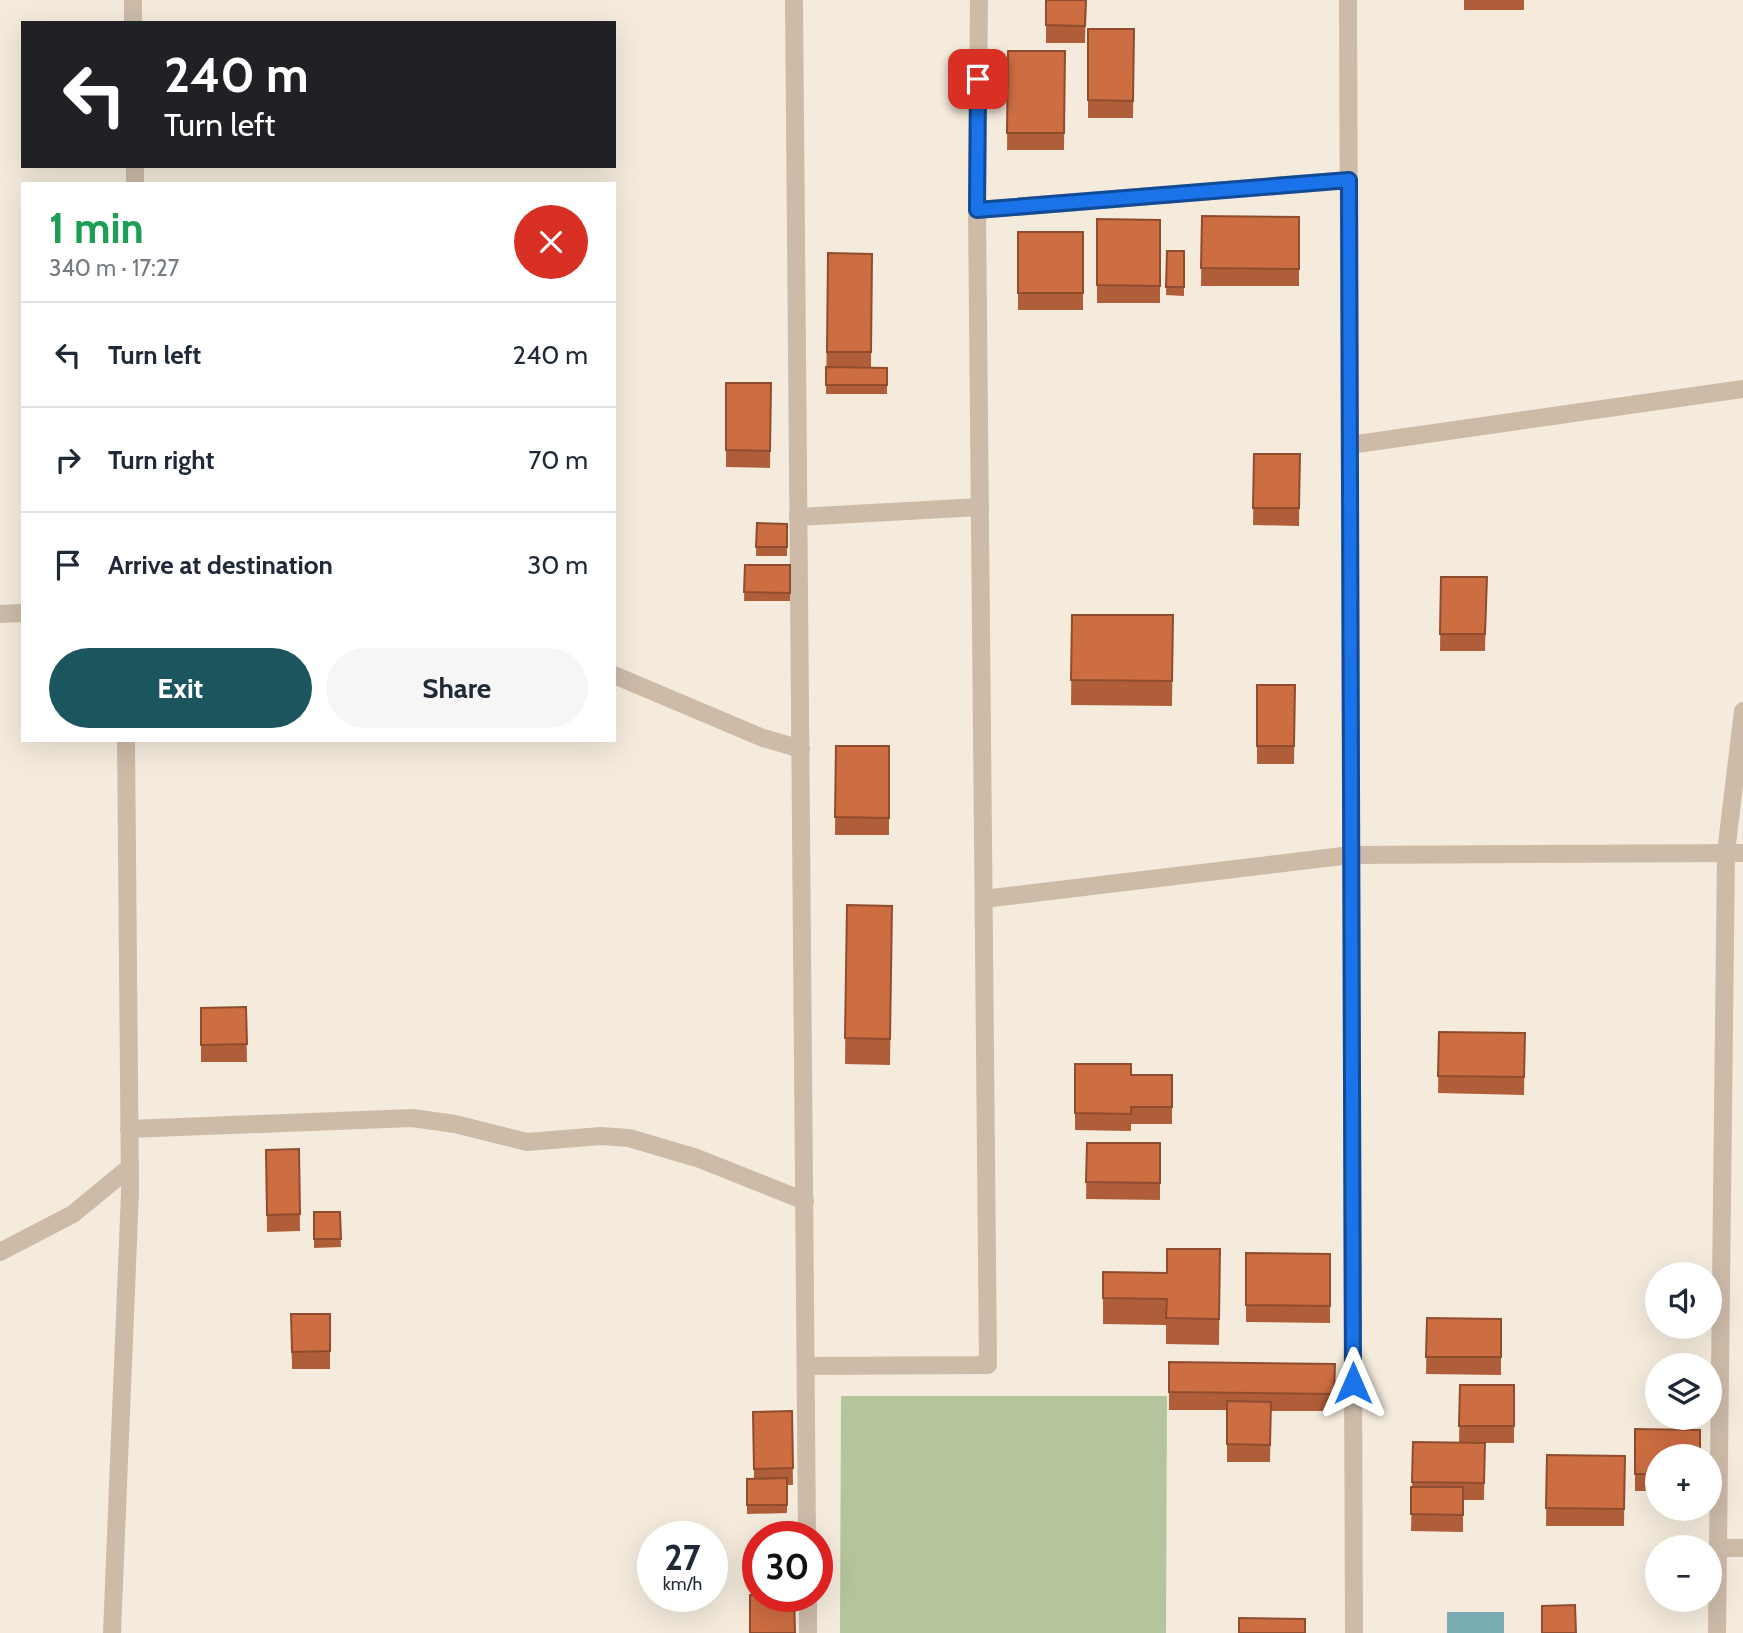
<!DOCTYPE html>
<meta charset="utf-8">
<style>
:root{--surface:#fff;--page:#f6f6f7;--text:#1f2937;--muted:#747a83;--line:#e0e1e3;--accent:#1b555e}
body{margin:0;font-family:Cabin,sans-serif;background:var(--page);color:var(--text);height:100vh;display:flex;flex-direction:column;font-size:26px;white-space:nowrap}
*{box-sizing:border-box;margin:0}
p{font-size:23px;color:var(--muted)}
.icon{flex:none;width:38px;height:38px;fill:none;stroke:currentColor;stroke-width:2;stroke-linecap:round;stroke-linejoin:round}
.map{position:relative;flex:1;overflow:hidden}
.sheet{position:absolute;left:21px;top:182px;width:595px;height:560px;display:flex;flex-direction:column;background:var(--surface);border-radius:0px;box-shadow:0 7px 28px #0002}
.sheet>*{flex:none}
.top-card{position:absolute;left:21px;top:21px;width:595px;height:147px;border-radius:0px;box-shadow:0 7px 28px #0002;background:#202124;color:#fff;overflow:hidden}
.buttons{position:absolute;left:1645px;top:1262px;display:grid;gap:14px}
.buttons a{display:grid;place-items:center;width:77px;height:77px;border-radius:50%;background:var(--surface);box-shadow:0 7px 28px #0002;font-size:35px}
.speed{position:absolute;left:637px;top:1521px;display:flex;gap:14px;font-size:35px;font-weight:700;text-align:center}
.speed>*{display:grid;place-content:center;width:91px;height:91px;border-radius:50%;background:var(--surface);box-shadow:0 7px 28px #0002;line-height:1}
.speed small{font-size:18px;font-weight:400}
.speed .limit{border:10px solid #d22;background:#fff;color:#111}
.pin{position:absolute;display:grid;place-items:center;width:60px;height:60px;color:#fff;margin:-30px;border-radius:14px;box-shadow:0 4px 10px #0006}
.me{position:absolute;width:77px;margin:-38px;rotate:0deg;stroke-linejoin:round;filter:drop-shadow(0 0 5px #0008)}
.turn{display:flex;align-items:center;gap:24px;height:147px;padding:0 28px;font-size:32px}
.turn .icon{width:91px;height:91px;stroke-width:2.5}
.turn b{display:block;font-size:49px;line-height:60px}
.round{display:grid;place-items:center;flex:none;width:74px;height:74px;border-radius:37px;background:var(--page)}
.overview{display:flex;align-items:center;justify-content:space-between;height:119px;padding:0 28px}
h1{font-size:42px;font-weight:700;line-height:52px;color:#1e9e55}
.cta{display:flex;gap:14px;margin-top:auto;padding:14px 28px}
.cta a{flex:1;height:80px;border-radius:42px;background:var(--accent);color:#fff;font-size:28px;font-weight:700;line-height:80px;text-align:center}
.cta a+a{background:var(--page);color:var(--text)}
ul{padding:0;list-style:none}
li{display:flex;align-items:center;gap:21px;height:105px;padding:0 28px;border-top:2px solid var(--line)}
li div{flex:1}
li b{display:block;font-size:26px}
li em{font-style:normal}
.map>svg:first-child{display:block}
.green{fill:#b4c49c}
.water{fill:#7aadb3}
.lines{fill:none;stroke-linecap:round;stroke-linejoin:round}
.service{stroke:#cdbba8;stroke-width:18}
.minor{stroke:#cdbba8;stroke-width:18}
.wall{fill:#b05e39}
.building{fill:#cd6d42;stroke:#904c2e;stroke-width:2}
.route-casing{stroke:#114b97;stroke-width:18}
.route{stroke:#1a73e8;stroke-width:12}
</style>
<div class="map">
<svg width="1743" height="1633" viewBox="0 0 1743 1633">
<rect width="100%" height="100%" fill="#f4ebdd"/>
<!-- green -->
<path class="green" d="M 841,1396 L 1167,1396 L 1166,1633 L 840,1633 Z"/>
<!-- water -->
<rect class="water" x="1447" y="1612" width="57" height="21"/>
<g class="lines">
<!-- service -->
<g class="service">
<path d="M 133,0 L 133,23"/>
<path d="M 135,166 L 135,184"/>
<path d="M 798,517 L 980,507"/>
<path d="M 129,1129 L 412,1118 L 455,1124 L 527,1142 L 601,1136 L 629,1138 L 697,1158 L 805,1201"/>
<path d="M 0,1252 L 73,1214 L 130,1167"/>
<path d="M 112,1633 L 130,1192 L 126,740"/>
</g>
<!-- minor -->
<g class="minor">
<path d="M 794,0 L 807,1536"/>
<path d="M 1348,0 L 1354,1633"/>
<path d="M 977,210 L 1349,180"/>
<path d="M 1350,445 L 1743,389"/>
<path d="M 0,614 L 23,613"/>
<path d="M 614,675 L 763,738 L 801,749"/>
<path d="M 984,899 L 1351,855 L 1743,853"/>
<path d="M 806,1366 L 988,1365 L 977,210 L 979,0"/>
<path d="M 1717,1548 L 1743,1548"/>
<path d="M 808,1596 L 808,1633"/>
<path d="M 1717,1633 L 1726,852 L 1743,711"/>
</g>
</g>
<!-- wall -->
<g class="wall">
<path d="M 1046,0 L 1086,0 L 1085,43 L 1046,43 Z"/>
<rect x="1464" y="0" width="60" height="10"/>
<path d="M 1088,29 L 1134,29 L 1133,118 L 1088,118 Z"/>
<path d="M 1008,51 L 1065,51 L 1064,150 L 1007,150 Z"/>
<path d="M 1202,216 L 1299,217 L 1299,286 L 1201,286 Z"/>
<path d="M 1097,219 L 1160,220 L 1160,303 L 1097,303 Z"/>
<rect x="1018" y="232" width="65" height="78"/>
<path d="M 1167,251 L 1184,251 L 1184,296 L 1166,295 Z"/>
<path d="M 828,253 L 872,254 L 871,368 L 887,368 L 887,394 L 826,394 Z"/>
<path d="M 726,383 L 771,383 L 770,468 L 726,467 Z"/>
<path d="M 1254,454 L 1300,454 L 1299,526 L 1253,525 Z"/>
<path d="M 757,523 L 787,524 L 787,556 L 756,556 Z"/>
<path d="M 745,565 L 790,565 L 790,601 L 744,601 Z"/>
<path d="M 1441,577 L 1487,577 L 1485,651 L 1440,651 Z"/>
<path d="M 1072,615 L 1173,615 L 1172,706 L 1071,705 Z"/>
<path d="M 1257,685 L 1295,685 L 1294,764 L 1257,764 Z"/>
<path d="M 836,746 L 889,746 L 889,835 L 835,835 Z"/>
<path d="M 847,905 L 892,906 L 890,1065 L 845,1064 Z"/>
<path d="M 246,1007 L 247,1062 L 201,1062 L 201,1008 Z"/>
<path d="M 1439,1032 L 1525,1033 L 1524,1095 L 1438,1093 Z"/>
<path d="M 1075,1064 L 1131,1075 L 1172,1075 L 1172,1124 L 1131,1124 L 1131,1131 L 1075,1130 Z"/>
<path d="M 1087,1143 L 1160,1143 L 1160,1200 L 1086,1199 Z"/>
<path d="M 299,1149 L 300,1231 L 267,1232 L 266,1150 Z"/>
<path d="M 314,1212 L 340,1212 L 341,1247 L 314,1248 Z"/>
<path d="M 1220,1249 L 1219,1345 L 1166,1344 L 1166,1325 L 1103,1324 L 1103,1272 L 1167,1273 Z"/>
<path d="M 1246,1253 L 1330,1254 L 1330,1323 L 1246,1322 Z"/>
<path d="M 291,1314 L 330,1314 L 330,1369 L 292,1369 Z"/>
<path d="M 1427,1318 L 1501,1319 L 1501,1375 L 1426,1374 Z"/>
<path d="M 1169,1362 L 1335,1364 L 1334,1411 L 1271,1411 L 1270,1462 L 1227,1462 L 1227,1410 L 1169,1410 Z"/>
<path d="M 1460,1385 L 1514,1385 L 1514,1443 L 1485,1443 L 1484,1500 L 1463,1500 L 1463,1532 L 1411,1531 L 1413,1442 L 1459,1443 Z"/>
<path d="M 792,1411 L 793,1485 L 787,1485 L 787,1513 L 747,1514 L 747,1479 L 754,1479 L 753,1412 Z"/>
<path d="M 1635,1429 L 1657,1456 L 1657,1491 L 1635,1491 Z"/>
<path d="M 1547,1455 L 1625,1456 L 1624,1526 L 1546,1526 Z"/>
</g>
<!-- building -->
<g class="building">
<path d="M 1046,0 L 1086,0 L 1085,26 L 1046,25 Z"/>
<path d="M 1088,29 L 1134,29 L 1133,101 L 1088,100 Z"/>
<path d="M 1008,51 L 1065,51 L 1064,133 L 1007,133 Z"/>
<path d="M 1202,216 L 1299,217 L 1299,269 L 1201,268 Z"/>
<path d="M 1097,219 L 1160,220 L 1160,286 L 1097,285 Z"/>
<rect x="1018" y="232" width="65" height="61"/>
<path d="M 1167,251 L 1184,251 L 1184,287 L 1166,287 Z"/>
<path d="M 828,253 L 872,254 L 871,352 L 827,352 Z"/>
<path d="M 826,367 L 887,368 L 887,385 L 826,385 Z"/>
<path d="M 726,383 L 771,383 L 770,451 L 726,450 Z"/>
<path d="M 1254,454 L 1300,454 L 1299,508 L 1253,508 Z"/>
<path d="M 757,523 L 787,524 L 787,547 L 756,547 Z"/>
<path d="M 745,565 L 790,565 L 790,593 L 744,592 Z"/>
<path d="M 1441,577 L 1487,577 L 1485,634 L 1440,634 Z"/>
<path d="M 1072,615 L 1173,615 L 1172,681 L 1071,680 Z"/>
<path d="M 1257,685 L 1295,685 L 1294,746 L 1257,746 Z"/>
<path d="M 836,746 L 889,746 L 889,818 L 835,817 Z"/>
<path d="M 847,905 L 892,906 L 890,1039 L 845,1038 Z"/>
<path d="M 246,1007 L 247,1044 L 201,1045 L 201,1008 Z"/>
<path d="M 1439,1032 L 1525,1033 L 1524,1077 L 1438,1076 Z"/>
<path d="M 1075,1064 L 1131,1064 L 1131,1075 L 1172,1075 L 1172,1107 L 1131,1107 L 1131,1114 L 1075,1113 Z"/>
<path d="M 1087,1143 L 1160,1143 L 1160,1183 L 1086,1182 Z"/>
<path d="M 299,1149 L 300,1214 L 267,1215 L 266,1150 Z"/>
<path d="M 314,1212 L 340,1212 L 341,1239 L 314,1239 Z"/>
<path d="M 1167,1249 L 1220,1249 L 1219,1319 L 1166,1318 L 1167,1299 L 1103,1298 L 1103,1272 L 1167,1273 Z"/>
<path d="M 1246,1253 L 1330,1254 L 1330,1306 L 1246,1305 Z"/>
<path d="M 291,1314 L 330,1314 L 330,1351 L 292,1352 Z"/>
<path d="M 1427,1318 L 1501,1319 L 1501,1357 L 1426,1357 Z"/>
<path d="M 1169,1362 L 1335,1364 L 1334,1394 L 1169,1392 Z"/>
<path d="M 1460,1385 L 1514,1385 L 1514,1426 L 1459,1426 Z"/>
<path d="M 1227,1401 L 1271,1402 L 1270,1445 L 1227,1444 Z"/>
<path d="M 792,1411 L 793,1468 L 754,1469 L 753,1412 Z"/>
<path d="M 1635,1429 L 1700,1430 L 1700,1456 L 1657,1456 L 1657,1474 L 1635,1474 Z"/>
<path d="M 1413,1442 L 1485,1443 L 1484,1483 L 1412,1482 Z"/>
<path d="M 1547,1455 L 1625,1456 L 1624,1509 L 1546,1508 Z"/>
<path d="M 787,1478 L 787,1505 L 747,1505 L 747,1479 Z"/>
<path d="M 1411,1487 L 1463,1487 L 1463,1515 L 1411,1514 Z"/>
<path d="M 750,1595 L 794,1596 L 795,1633 L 750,1633 Z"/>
<path d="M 1575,1605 L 1576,1633 L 1542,1633 L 1542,1606 Z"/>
<path d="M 1239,1618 L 1305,1619 L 1305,1633 L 1239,1633 Z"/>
</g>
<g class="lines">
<!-- route casing -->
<g class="route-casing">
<path id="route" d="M 978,79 L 977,210 L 1349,180 L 1353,1383"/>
</g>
<!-- route -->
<use href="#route" class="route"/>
</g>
</svg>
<div class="buttons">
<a><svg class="icon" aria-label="sound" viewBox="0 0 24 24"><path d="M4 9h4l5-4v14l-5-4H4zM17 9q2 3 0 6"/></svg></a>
<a><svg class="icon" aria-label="layers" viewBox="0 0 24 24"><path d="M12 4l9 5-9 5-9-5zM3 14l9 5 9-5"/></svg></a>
<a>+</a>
<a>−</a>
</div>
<div class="speed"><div>27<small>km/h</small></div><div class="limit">30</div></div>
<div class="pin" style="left:978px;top:79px;background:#d93025"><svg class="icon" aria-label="arrive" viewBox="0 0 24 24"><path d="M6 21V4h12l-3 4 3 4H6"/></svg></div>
<svg class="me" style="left:1353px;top:1383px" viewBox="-20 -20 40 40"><path d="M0-17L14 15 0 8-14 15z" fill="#1a73e8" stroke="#fff" stroke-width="4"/></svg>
<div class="top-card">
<div class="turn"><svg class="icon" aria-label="left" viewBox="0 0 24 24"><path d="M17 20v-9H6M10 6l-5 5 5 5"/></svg><div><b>240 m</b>Turn left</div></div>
</div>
<section class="sheet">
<div class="overview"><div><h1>1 min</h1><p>340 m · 17:27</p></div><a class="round" style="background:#d93025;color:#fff"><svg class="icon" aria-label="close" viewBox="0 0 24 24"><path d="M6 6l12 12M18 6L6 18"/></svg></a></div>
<ul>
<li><svg class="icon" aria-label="left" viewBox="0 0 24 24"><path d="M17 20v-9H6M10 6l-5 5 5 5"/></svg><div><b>Turn left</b></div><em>240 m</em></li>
<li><svg class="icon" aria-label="right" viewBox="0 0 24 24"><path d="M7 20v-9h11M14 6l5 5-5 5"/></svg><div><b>Turn right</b></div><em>70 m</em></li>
<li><svg class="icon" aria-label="arrive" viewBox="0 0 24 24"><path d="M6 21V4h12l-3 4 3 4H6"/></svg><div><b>Arrive at destination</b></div><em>30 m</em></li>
</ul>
<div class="cta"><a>Exit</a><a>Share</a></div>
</section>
</div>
